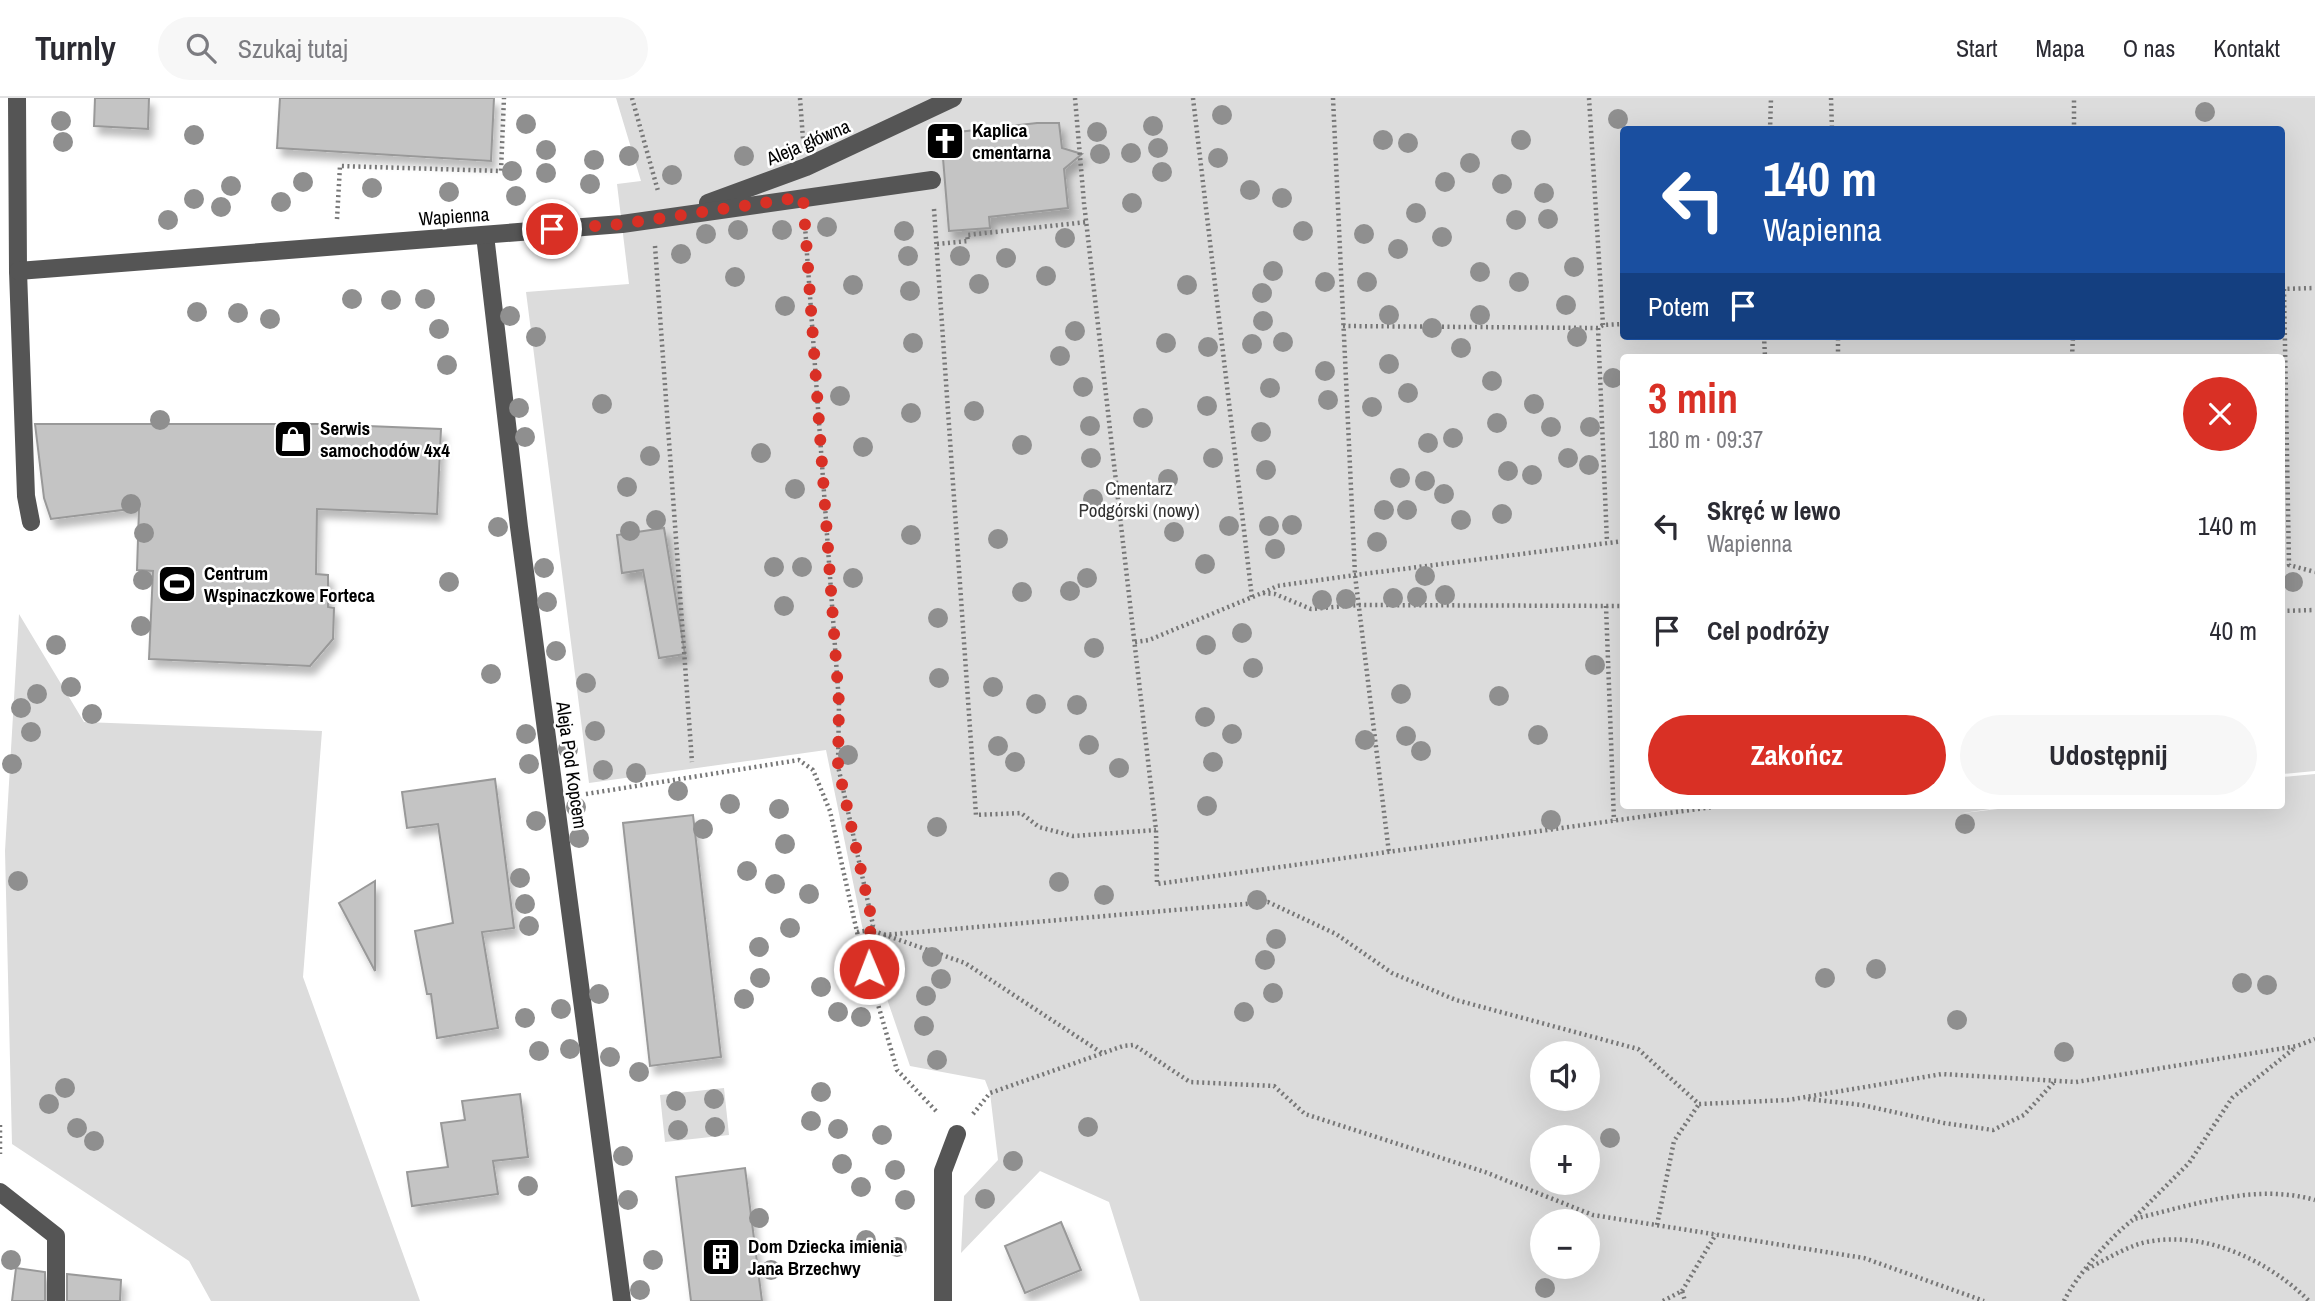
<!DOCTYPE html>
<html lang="pl">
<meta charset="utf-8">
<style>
:root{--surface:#fff;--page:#f7f7f7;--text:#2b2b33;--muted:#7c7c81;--line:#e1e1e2;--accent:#d93025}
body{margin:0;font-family:"Archivo Narrow",sans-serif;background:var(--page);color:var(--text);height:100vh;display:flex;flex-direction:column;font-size:26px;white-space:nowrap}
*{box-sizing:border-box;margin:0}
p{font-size:23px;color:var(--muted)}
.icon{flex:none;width:38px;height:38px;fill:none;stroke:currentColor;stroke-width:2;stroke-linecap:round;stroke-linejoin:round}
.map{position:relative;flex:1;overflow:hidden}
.panel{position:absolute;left:1620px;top:256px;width:665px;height:455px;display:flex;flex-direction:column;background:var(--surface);border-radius:7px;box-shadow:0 7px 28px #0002}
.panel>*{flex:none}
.guide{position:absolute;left:1620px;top:28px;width:665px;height:214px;border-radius:7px;box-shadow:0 7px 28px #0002;background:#1a4fa0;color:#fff;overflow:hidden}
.buttons{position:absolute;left:1530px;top:943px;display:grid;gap:14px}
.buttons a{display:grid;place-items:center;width:70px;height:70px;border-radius:50%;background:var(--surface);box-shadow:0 7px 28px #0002;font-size:35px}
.pin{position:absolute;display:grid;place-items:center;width:60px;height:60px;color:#fff;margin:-30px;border:4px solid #fff;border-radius:50%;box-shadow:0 2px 7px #0007}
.me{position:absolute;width:77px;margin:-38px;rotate:359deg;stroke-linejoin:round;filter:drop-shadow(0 0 5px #0008)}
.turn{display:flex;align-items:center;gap:24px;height:147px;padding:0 28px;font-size:32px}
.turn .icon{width:91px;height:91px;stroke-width:2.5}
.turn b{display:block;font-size:49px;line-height:60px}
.then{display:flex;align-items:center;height:66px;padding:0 28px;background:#0003;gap:14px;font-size:26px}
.round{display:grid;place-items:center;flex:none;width:74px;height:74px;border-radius:37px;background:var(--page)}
.head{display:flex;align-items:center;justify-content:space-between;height:119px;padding:0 28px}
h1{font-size:42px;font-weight:700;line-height:52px;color:var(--accent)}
.cta{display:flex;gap:14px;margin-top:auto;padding:14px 28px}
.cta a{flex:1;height:80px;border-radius:42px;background:var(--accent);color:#fff;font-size:28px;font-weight:700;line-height:80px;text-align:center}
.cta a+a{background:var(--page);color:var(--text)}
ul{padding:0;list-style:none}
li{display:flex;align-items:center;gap:21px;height:105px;padding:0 28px}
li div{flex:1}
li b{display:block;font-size:26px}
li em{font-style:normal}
header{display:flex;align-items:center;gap:42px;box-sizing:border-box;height:98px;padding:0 35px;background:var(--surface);border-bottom:2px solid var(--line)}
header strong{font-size:33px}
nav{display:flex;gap:38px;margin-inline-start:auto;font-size:24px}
.search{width:490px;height:63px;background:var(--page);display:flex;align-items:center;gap:18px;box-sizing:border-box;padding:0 24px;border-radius:38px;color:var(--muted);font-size:26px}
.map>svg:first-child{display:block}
.green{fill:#dcdcdc;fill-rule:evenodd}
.building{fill:#c4c4c4;stroke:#999;stroke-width:2;filter:url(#shadow)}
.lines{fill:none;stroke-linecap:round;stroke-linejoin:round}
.path{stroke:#777;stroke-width:4.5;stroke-dasharray:2 3.5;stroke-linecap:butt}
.minor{stroke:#555;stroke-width:18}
.tree{fill:#8f8f8f}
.route{stroke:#d93025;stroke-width:12;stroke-dasharray:0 21.6}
.labels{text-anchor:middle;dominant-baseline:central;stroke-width:5;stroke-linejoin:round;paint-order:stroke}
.poi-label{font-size:19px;font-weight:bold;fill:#000;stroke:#fff;text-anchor:start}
.street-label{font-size:19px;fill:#000;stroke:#fff}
.park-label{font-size:19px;fill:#333;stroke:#fff}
</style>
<header>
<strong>Turnly</strong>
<div class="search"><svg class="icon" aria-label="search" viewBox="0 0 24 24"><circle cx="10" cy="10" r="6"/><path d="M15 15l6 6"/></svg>Szukaj tutaj</div>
<nav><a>Start</a><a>Mapa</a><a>O nas</a><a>Kontakt</a></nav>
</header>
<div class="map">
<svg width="2315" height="1203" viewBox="0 0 2315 1203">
<defs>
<filter id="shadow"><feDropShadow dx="4.5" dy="8" stdDeviation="3.5" flood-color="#0004"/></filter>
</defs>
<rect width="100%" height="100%" fill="#fff"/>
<!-- green -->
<g class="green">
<path d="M 616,0 L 2315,0 L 2315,673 L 2282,676 L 2282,259 L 1624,259 L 1624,707 L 2017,707 L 1963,715 L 2033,707 L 2282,707 L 2282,679 L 2315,676 L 2315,1203 L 1140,1203 L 1109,1104 L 1040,1073 L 961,1155 L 964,1098 L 998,1062 L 990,995 L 985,982 L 910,968 L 862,828 L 826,652 L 589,685 L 526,194 L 629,186 L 617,86 L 641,83 ZM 1624,32 L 2282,32 L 2282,238 L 1624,238 ZM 1542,956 L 1587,956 L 1587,1001 L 1542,1001 ZM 1542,1040 L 1587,1040 L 1587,1085 L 1542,1085 ZM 1542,1124 L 1587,1124 L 1587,1169 L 1542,1169 Z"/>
<path d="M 19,516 L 84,624 L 322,633 L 303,879 L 420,1203 L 211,1203 L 189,1163 L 12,1046 L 5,753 Z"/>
<path d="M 724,990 L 729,1037 L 665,1044 L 660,997 Z"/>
</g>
<!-- building -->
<g class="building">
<path d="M 95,0 L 149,0 L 148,31 L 94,28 Z"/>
<path d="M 280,0 L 494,0 L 491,63 L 277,50 Z"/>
<path d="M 1037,25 L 1059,25 L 1062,50 L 1082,56 L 1064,71 L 1068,110 L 989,119 L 990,130 L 949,133 L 941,36 Z"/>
<path d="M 35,326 L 318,326 L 441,331 L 437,416 L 317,411 L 316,476 L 328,477 L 328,509 L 334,510 L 333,541 L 310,568 L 149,561 L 153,473 L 137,472 L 139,410 L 51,421 L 44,400 Z"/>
<path d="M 664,430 L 685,556 L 659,560 L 643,472 L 622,475 L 617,437 Z"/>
<path d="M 495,681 L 514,830 L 482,834 L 498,930 L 437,940 L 431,896 L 427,896 L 415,833 L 453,825 L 438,726 L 407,730 L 402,694 Z"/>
<path d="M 693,717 L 721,959 L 650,968 L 623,725 Z"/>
<path d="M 375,783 L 375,873 L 339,805 Z"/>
<path d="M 520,996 L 528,1059 L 493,1063 L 498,1096 L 412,1108 L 407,1074 L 448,1069 L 441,1025 L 465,1022 L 462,1003 Z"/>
<path d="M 745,1070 L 762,1203 L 691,1203 L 676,1079 Z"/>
<path d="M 1061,1124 L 1081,1172 L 1025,1195 L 1005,1148 Z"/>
<path d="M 16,1170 L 45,1174 L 45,1203 L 12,1203 Z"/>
<path d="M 67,1176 L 121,1182 L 120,1203 L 67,1203 Z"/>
</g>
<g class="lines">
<!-- path -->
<g class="path">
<path d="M 632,0 L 658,93"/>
<path d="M 800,0 L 803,41"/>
<path d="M 1075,0 L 1084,105 L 1156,732 L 1157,786 L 1727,707"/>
<path d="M 1193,0 L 1252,500"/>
<path d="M 1333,0 L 1355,477 L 1389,755"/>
<path d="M 1589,0 L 1603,227"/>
<path d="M 1831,0 L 1832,32"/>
<path d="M 1770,32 L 1771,0"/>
<path d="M 2074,32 L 2074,0"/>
<path d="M 934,111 L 976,717 L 1021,715 L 1039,729 L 1073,738 L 1156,732"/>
<path d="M 337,121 L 340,68 L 501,73 L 504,0"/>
<path d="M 805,128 L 839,605 L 838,668 L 873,827 L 863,851"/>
<path d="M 937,146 L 968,143 L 967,137 L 1087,124"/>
<path d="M 655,148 L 692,664"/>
<path d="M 2282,191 L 2315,190"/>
<path d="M 2284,191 L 2289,467 L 2315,474"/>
<path d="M 1343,228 L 1598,230 L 1603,227 L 1624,226"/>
<path d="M 1598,230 L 1607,444"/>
<path d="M 1764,238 L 1765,259"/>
<path d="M 1838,259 L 1838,238"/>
<path d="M 2072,259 L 2073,238"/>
<path d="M 1263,495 L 1277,488 L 1355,477 L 1624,443"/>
<path d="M 1606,508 L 1614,723"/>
<path d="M 2282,513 L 2315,512"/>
<path d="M 1135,544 L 1149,542 L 1262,495 L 1275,496 L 1311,511 L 1358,507 L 1624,508"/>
<path d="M 586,696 L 799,662 L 813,672 L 830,713 L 857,834 L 897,972 L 938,1015"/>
<path d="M 857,834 L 871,832 L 965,865 L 1102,955"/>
<path d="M 884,837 L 1268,804 L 1336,836 L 1392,875 L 1456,902 L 1638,951 L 1699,1006 L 1788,1002 L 1942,976 L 2076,984 L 2297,948 L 2315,941"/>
<path d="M 1808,1001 L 1862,1007 L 1944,1025 L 1993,1032 L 2024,1017 L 2055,983"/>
<path d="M 973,1016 L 990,995 L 1123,948 L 1134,947 L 1190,984 L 1274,988 L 1305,1016 L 1485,1074 L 1593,1117 L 1864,1160 L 1984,1203"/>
<path d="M 0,1027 L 0,1056"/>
<path d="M 2135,1119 L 2189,1065 L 2232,1000 L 2296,949"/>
<path d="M 1657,1127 L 1674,1043 L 1699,1006"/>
<path d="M 2087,1171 C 2107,1161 2130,1146 2152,1143 C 2209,1134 2270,1164 2309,1203"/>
<path d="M 1682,1193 L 1716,1136"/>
<path d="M 1663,1203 L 1682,1193 L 1685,1203"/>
<path d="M 2064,1203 C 2076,1178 2112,1137 2134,1121 C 2192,1107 2256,1085 2315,1102"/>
</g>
<!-- minor -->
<g class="minor">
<path d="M 17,0 L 18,173 L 26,398 L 31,424"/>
<path d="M 708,105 L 806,69 L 953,0"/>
<path d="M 485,137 L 519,429 L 622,1203"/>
<path d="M 18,173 L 622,126 L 932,82"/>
<path d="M 0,1094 L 56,1138 L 56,1203"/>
<path d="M 943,1203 L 943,1073 L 957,1036"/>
</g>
</g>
<!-- trees -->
<g class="tree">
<circle cx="2205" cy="14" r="10"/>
<circle cx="1222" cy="17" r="10"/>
<circle cx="1618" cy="21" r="10"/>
<circle cx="61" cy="23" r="10"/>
<circle cx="526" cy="26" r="10"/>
<circle cx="1153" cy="28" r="10"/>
<circle cx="1097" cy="34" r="10"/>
<circle cx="194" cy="37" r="10"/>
<circle cx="1383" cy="42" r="10"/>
<circle cx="1521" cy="42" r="10"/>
<circle cx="63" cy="44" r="10"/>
<circle cx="1408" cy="45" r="10"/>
<circle cx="1158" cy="50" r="10"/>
<circle cx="546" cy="52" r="10"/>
<circle cx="1131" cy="55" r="10"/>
<circle cx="1100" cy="56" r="10"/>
<circle cx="629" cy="58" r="10"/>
<circle cx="744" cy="58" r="10"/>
<circle cx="1218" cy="60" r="10"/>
<circle cx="594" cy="62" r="10"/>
<circle cx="1470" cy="65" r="10"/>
<circle cx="512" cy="73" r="10"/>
<circle cx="1162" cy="74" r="10"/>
<circle cx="546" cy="75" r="10"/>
<circle cx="672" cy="77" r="10"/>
<circle cx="303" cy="84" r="10"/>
<circle cx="1445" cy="84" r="10"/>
<circle cx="590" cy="86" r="10"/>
<circle cx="1502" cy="86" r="10"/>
<circle cx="231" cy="88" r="10"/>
<circle cx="372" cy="90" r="10"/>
<circle cx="1250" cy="92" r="10"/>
<circle cx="449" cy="94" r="10"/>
<circle cx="1544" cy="95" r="10"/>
<circle cx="516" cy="98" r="10"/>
<circle cx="1282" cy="100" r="10"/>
<circle cx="194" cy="101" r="10"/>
<circle cx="281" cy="104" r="10"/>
<circle cx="1132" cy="105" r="10"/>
<circle cx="221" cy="109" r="10"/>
<circle cx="1416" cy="115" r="10"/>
<circle cx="1548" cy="121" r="10"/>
<circle cx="168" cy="122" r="10"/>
<circle cx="1516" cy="122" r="10"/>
<circle cx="827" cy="129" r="10"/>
<circle cx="738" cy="132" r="10"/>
<circle cx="782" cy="132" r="10"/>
<circle cx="904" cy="133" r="10"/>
<circle cx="1303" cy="133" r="10"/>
<circle cx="706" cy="136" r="10"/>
<circle cx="1364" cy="136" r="10"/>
<circle cx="1442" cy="139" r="10"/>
<circle cx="1065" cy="140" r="10"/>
<circle cx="1398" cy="151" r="10"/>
<circle cx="681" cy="156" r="10"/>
<circle cx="908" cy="158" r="10"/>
<circle cx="960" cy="158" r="10"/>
<circle cx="1006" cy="160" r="10"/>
<circle cx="1574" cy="169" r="10"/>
<circle cx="1273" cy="173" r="10"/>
<circle cx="1480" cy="174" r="10"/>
<circle cx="1046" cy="178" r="10"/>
<circle cx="735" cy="179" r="10"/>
<circle cx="1325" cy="184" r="10"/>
<circle cx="1367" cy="184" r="10"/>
<circle cx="1519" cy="184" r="10"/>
<circle cx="979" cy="186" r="10"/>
<circle cx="853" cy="187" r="10"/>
<circle cx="1187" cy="187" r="10"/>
<circle cx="910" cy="193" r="10"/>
<circle cx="1262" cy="195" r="10"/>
<circle cx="352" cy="201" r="10"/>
<circle cx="425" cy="201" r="10"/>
<circle cx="391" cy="202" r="10"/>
<circle cx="1566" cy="207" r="10"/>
<circle cx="785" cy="208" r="10"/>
<circle cx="197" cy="214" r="10"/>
<circle cx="238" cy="215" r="10"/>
<circle cx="1389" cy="217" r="10"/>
<circle cx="1480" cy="217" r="10"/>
<circle cx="510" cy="218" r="10"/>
<circle cx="270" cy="221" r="10"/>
<circle cx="1263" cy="223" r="10"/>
<circle cx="1432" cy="230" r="10"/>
<circle cx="439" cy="231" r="10"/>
<circle cx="1075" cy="233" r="10"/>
<circle cx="536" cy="239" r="10"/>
<circle cx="1577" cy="239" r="10"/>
<circle cx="1283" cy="244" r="10"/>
<circle cx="913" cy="245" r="10"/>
<circle cx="1166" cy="245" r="10"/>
<circle cx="1252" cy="246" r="10"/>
<circle cx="1208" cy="249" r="10"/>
<circle cx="1461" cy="250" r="10"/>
<circle cx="1060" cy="258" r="10"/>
<circle cx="1389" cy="266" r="10"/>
<circle cx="447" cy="267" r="10"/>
<circle cx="1325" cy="273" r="10"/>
<circle cx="1613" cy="280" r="10"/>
<circle cx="1492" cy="283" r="10"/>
<circle cx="1083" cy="289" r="10"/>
<circle cx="1270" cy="290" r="10"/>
<circle cx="1408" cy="295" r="10"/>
<circle cx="840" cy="298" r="10"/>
<circle cx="1328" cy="302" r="10"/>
<circle cx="602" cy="306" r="10"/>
<circle cx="1534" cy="306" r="10"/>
<circle cx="1207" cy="308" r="10"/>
<circle cx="1372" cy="309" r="10"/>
<circle cx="519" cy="310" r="10"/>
<circle cx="974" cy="313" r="10"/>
<circle cx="911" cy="315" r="10"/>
<circle cx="1143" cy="320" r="10"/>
<circle cx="160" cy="322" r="10"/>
<circle cx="1497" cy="325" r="10"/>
<circle cx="1090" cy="328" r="10"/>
<circle cx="1551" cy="329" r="10"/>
<circle cx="1590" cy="329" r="10"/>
<circle cx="1261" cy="334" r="10"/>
<circle cx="525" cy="339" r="10"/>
<circle cx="1453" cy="340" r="10"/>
<circle cx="1428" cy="345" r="10"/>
<circle cx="1022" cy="347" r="10"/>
<circle cx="863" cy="349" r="10"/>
<circle cx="761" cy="355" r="10"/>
<circle cx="650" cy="358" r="10"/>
<circle cx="1091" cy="360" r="10"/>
<circle cx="1213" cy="360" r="10"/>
<circle cx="1568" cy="360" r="10"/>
<circle cx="1589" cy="367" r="10"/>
<circle cx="1266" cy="372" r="10"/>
<circle cx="1508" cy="373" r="10"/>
<circle cx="1532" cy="377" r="10"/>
<circle cx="1400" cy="380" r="10"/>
<circle cx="1168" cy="381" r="10"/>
<circle cx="1425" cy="383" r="10"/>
<circle cx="627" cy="389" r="10"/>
<circle cx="795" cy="391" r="10"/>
<circle cx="1444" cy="396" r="10"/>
<circle cx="1093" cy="401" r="10"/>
<circle cx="131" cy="406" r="10"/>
<circle cx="1384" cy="412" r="10"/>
<circle cx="1407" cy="412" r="10"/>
<circle cx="1502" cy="416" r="10"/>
<circle cx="656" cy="422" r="10"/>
<circle cx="1461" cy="422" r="10"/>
<circle cx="1292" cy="427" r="10"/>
<circle cx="1229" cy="428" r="10"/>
<circle cx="1269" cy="428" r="10"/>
<circle cx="498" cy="429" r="10"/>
<circle cx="630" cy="433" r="10"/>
<circle cx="1174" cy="434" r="10"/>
<circle cx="144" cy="435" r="10"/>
<circle cx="911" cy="437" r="10"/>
<circle cx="998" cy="441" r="10"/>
<circle cx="1377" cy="444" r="10"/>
<circle cx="1275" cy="451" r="10"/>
<circle cx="1205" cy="466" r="10"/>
<circle cx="774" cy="469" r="10"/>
<circle cx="802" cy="469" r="10"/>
<circle cx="544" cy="470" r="10"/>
<circle cx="1425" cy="478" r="10"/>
<circle cx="853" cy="480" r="10"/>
<circle cx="1087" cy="480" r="10"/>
<circle cx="143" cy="482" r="10"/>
<circle cx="449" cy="484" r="10"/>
<circle cx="2293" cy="484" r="10"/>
<circle cx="1070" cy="493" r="10"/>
<circle cx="1022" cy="494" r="10"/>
<circle cx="1445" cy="497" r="10"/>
<circle cx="1417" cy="499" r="10"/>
<circle cx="1393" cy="500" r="10"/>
<circle cx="1346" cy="501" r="10"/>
<circle cx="1322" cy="502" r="10"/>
<circle cx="547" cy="504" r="10"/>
<circle cx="784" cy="508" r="10"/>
<circle cx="938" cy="520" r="10"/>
<circle cx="141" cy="528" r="10"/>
<circle cx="1242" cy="535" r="10"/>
<circle cx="56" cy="547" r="10"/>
<circle cx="1206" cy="547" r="10"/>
<circle cx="1094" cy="550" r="10"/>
<circle cx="556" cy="553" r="10"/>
<circle cx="1595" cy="567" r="10"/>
<circle cx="1253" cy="570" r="10"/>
<circle cx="491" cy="576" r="10"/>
<circle cx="939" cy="580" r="10"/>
<circle cx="586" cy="585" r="10"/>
<circle cx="71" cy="589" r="10"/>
<circle cx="993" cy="589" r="10"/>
<circle cx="37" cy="596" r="10"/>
<circle cx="1401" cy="596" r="10"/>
<circle cx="1499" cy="598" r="10"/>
<circle cx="1036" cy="606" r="10"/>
<circle cx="1077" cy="607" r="10"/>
<circle cx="21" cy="610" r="10"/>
<circle cx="92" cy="616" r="10"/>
<circle cx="1205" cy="619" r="10"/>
<circle cx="595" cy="633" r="10"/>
<circle cx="31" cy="634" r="10"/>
<circle cx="526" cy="636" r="10"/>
<circle cx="1232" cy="636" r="10"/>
<circle cx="1538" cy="637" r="10"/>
<circle cx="1406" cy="638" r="10"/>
<circle cx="1365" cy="642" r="10"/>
<circle cx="1089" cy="647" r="10"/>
<circle cx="998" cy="648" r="10"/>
<circle cx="568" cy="651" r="10"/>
<circle cx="1421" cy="653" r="10"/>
<circle cx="848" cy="657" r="10"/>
<circle cx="1015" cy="664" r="10"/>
<circle cx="1213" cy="664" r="10"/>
<circle cx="12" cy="666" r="10"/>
<circle cx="529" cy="666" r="10"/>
<circle cx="1119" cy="670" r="10"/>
<circle cx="603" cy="672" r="10"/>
<circle cx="636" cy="675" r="10"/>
<circle cx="678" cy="693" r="10"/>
<circle cx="730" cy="706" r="10"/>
<circle cx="1207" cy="708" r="10"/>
<circle cx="576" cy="709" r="10"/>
<circle cx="779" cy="711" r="10"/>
<circle cx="1551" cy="722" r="10"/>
<circle cx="536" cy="723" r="10"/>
<circle cx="1965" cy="726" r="10"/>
<circle cx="937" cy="729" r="10"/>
<circle cx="703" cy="731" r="10"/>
<circle cx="579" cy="740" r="10"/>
<circle cx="785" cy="746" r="10"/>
<circle cx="747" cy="773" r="10"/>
<circle cx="520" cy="780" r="10"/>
<circle cx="18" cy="783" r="10"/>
<circle cx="1059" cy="784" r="10"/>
<circle cx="775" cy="786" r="10"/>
<circle cx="809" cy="796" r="10"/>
<circle cx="1104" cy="797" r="10"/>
<circle cx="1257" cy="802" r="10"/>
<circle cx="525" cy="806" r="10"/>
<circle cx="529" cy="828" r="10"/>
<circle cx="790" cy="830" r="10"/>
<circle cx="1276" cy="841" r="10"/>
<circle cx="759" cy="849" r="10"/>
<circle cx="932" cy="859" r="10"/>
<circle cx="1265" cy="862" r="10"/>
<circle cx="1876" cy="871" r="10"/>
<circle cx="760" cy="880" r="10"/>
<circle cx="1825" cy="880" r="10"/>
<circle cx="941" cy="881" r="10"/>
<circle cx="2242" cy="885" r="10"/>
<circle cx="2267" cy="887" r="10"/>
<circle cx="821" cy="889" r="10"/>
<circle cx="857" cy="892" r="10"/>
<circle cx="1273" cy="895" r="10"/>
<circle cx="599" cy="896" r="10"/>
<circle cx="926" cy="898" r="10"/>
<circle cx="744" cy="901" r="10"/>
<circle cx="561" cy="911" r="10"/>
<circle cx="838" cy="914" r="10"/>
<circle cx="1244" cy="914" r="10"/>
<circle cx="861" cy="919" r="10"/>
<circle cx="525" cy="920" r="10"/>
<circle cx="1957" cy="922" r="10"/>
<circle cx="924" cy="928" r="10"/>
<circle cx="570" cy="951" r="10"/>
<circle cx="539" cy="953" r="10"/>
<circle cx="2064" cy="954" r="10"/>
<circle cx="610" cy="959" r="10"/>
<circle cx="937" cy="962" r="10"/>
<circle cx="639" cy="974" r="10"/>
<circle cx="65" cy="990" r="10"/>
<circle cx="821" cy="994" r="10"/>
<circle cx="714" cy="1001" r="10"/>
<circle cx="676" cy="1003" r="10"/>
<circle cx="49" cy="1006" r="10"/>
<circle cx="811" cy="1023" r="10"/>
<circle cx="715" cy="1029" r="10"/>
<circle cx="1088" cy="1029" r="10"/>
<circle cx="77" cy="1030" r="10"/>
<circle cx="838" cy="1031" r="10"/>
<circle cx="678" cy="1032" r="10"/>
<circle cx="882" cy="1037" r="10"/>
<circle cx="1610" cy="1040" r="10"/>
<circle cx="94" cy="1043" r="10"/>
<circle cx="623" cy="1058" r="10"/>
<circle cx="1013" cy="1063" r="10"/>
<circle cx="842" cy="1066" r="10"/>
<circle cx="895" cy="1072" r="10"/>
<circle cx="528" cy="1088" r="10"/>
<circle cx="861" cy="1089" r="10"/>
<circle cx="985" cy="1101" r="10"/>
<circle cx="628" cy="1102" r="10"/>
<circle cx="905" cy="1102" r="10"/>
<circle cx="759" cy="1120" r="10"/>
<circle cx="866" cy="1142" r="10"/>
<circle cx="897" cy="1149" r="10"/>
<circle cx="11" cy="1162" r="10"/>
<circle cx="653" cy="1162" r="10"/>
<circle cx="771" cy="1172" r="10"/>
<circle cx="1545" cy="1190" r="10"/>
<circle cx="640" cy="1192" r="10"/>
</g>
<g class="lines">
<!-- route -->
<path class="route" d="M 552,131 L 622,126 L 803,99 L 839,605 L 838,668 L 873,827 L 863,852 L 869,871"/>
</g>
<!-- icons -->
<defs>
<g id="church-square" transform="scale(2.0125)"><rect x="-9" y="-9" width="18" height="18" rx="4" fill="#000" stroke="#fff"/><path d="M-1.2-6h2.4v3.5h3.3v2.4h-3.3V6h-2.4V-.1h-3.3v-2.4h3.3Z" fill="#fff"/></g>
<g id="shop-square" transform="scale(2.0125)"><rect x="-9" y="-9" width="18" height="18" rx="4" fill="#000" stroke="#fff"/><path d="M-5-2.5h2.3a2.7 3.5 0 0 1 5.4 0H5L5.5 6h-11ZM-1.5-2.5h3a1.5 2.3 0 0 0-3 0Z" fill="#fff"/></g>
<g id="stadium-square" transform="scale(2.0125)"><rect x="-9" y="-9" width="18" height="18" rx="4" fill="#000" stroke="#fff"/><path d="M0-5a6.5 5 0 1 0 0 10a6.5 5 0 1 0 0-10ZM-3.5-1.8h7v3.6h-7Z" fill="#fff"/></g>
<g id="building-square" transform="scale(2.0125)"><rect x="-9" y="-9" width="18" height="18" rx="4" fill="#000" stroke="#fff"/><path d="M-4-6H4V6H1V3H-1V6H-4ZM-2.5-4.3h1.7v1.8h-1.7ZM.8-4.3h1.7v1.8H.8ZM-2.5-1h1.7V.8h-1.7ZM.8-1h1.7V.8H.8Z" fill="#fff"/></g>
</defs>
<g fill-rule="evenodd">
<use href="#church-square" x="945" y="43"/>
<use href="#shop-square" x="293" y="341"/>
<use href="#stadium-square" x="177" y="486"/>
<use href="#building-square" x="721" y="1159"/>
</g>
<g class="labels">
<!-- poi labels -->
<g class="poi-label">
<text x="972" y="32">Kaplica<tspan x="972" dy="22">cmentarna</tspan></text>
<text x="320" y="330">Serwis<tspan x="320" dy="22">samochodów 4x4</tspan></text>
<text x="204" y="475">Centrum<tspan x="204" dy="22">Wspinaczkowe Forteca</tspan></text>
<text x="748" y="1148">Dom Dziecka imienia<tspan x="748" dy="22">Jana Brzechwy</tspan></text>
</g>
<!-- street labels -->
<g class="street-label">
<text transform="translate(808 44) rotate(-23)">Aleja główna</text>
<text transform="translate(454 118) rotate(-4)">Wapienna</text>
<text transform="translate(572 667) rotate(82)">Aleja Pod Kopcem</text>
</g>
<!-- park labels -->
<g class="park-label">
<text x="1139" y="390">Cmentarz<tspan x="1139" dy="22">Podgórski (nowy)</tspan></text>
</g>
</g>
</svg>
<div class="buttons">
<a><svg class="icon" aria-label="sound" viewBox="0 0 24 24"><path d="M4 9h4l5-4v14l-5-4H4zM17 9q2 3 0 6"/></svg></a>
<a>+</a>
<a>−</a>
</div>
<div class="pin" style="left:552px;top:131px;background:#d93025"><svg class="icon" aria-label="arrive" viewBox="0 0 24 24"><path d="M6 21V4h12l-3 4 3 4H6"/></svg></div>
<svg class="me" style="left:869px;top:871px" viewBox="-20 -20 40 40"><circle r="17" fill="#d93025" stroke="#fff" stroke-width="3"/><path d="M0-11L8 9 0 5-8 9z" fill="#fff"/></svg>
<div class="guide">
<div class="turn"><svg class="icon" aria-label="left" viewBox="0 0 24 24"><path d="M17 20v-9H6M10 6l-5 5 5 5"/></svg><div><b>140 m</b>Wapienna</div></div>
<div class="then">Potem<svg class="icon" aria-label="arrive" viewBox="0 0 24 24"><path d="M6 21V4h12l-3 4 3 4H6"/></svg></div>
</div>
<section class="panel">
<div class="head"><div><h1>3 min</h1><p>180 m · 09:37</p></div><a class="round" style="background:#d93025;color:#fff"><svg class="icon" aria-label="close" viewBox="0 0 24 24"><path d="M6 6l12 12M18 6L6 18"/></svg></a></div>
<ul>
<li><svg class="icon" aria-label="left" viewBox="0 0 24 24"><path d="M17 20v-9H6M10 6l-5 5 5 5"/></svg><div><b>Skręć w lewo</b><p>Wapienna</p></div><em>140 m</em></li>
<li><svg class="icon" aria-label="arrive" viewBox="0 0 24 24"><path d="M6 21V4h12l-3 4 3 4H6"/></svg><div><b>Cel podróży</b></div><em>40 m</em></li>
</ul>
<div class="cta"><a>Zakończ</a><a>Udostępnij</a></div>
</section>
</div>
